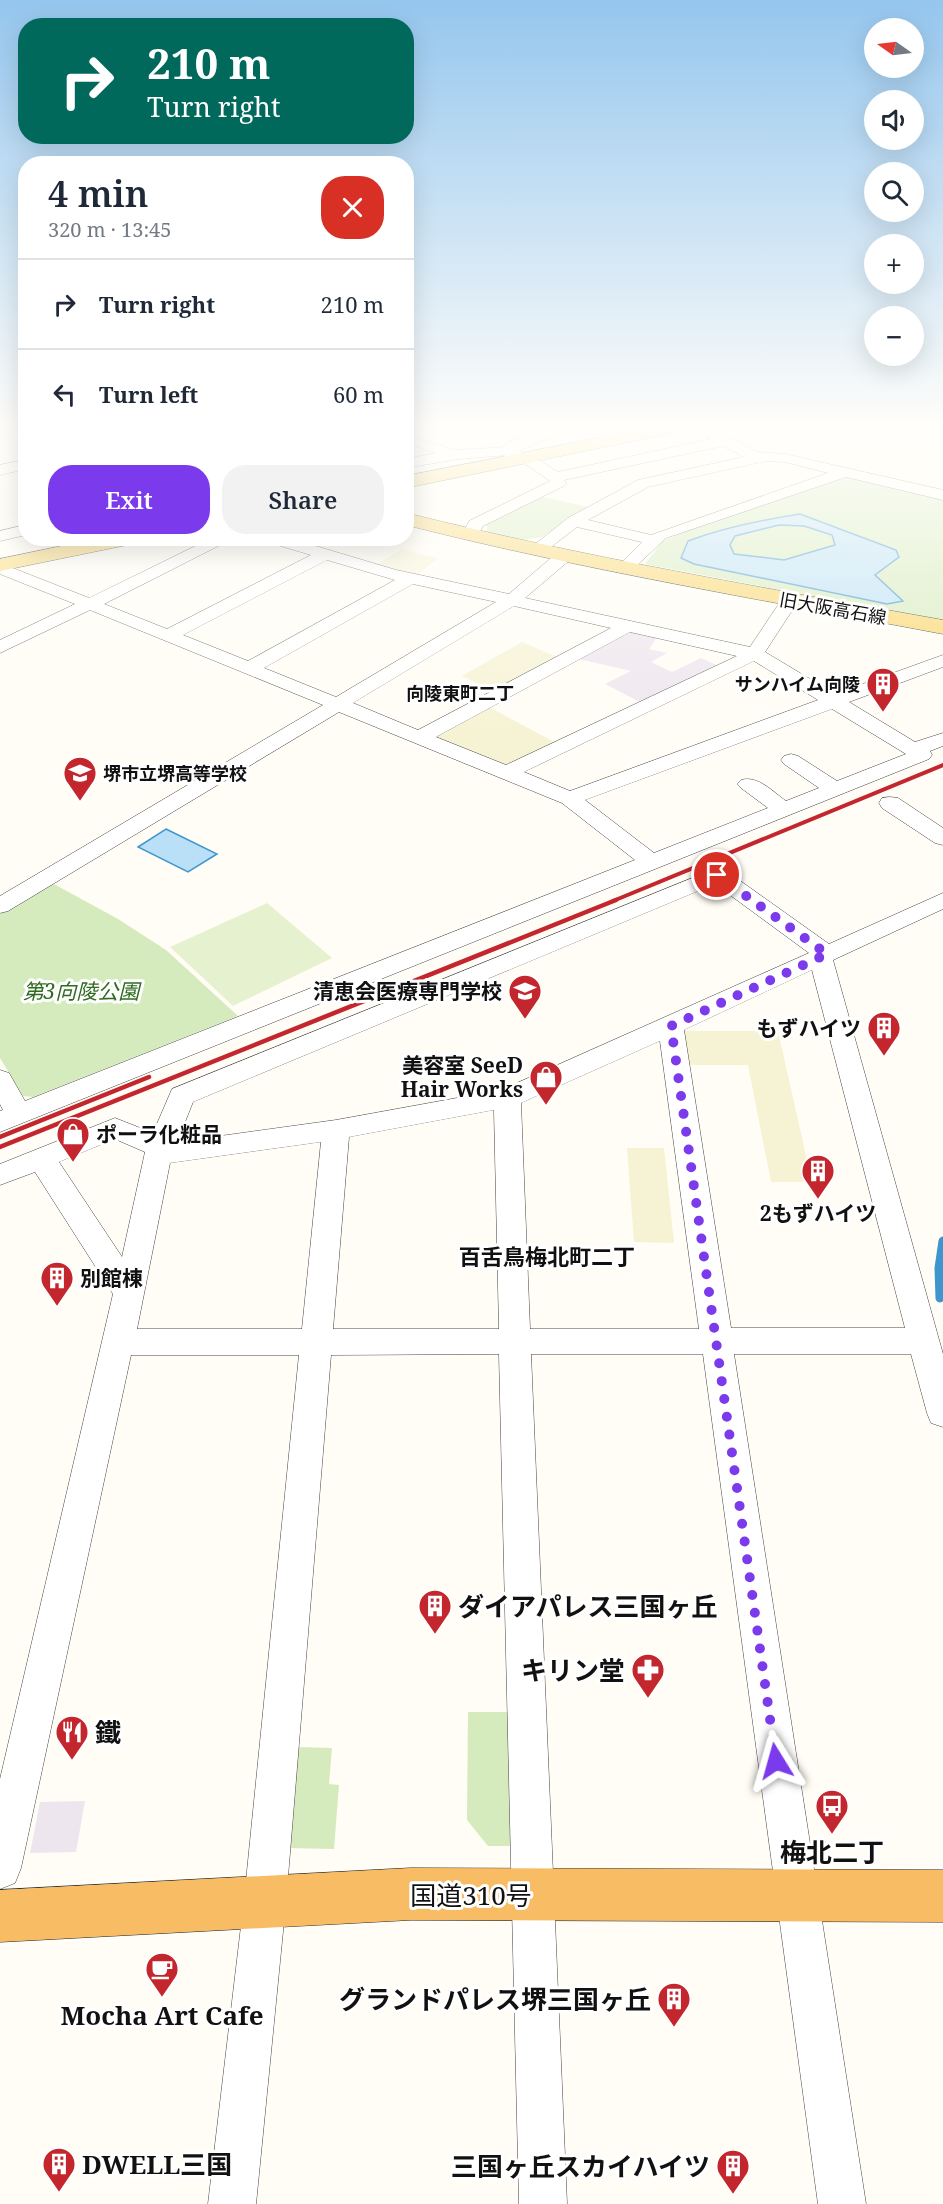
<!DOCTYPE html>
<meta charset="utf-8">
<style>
:root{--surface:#fff;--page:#f2f2f3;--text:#1f2937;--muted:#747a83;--line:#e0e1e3;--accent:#7c3aed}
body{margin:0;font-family:"Noto Serif","Noto Sans JP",serif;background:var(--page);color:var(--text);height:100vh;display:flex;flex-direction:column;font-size:22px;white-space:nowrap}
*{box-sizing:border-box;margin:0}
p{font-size:20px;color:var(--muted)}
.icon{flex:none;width:33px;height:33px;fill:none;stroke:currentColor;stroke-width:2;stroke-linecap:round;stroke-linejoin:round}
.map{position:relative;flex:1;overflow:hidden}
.panel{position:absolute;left:18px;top:156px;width:396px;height:390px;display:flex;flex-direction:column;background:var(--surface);border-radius:24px;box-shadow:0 6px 24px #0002}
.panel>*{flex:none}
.top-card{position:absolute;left:18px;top:18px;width:396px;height:126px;border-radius:24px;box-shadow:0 6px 24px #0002;background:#00695c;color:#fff;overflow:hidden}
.needle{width:39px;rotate:284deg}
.controls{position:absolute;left:864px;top:18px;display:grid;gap:12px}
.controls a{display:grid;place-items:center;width:60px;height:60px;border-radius:50%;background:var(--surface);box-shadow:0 6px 24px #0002;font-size:30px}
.pin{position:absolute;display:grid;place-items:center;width:51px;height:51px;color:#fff;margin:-26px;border:3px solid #fff;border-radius:50%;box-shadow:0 2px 6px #0007}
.me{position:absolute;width:66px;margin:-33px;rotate:352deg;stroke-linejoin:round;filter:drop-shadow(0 0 4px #0008)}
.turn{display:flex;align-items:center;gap:21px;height:126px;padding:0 30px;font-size:27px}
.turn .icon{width:78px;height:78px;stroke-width:2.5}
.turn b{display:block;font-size:42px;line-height:51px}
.round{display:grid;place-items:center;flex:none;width:63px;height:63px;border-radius:24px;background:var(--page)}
.overview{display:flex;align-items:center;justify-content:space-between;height:102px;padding:0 30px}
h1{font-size:36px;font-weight:600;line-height:45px}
.button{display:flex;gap:12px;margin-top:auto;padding:12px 30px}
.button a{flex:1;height:69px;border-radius:24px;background:var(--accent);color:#fff;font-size:24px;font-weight:600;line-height:69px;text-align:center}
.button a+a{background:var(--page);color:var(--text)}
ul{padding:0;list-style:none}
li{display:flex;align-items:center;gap:18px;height:90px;padding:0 30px;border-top:2px solid var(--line)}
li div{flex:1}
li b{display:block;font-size:22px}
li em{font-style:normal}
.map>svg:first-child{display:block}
.industrial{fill:#eee6ef}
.farmland{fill:#f6f3d4}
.green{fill:#d5ebbd}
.pitch{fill:#e6f2cf}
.water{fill:#b9e0f7;stroke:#3f96cf;stroke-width:1.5;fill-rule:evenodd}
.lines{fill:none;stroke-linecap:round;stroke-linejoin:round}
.stream{stroke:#3f96cf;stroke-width:9}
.minor-casing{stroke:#444;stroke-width:1}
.tertiary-casing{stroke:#444;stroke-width:1}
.primary-casing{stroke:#222;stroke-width:1}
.trunk-casing{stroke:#222;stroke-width:1}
.minor{fill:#fff;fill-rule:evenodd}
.tertiary{fill:#fff;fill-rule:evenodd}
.primary{fill:#f9d66b;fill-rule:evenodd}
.trunk{fill:#f7bc64;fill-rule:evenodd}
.rail-far1{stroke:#c4262e;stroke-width:4}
.rail{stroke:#c4262e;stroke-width:4.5}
.route{stroke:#7c3aed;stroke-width:10;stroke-dasharray:0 18}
.labels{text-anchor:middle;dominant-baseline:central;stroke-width:6;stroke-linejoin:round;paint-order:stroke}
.far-street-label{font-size:18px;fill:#111;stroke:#fff}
.far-poi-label{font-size:18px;font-weight:bold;fill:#111;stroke:#fff;text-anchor:end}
.far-neighbourhood-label{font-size:18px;font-weight:bold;fill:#111;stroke:#fff}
.park-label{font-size:21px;font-style:italic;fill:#2f6b1f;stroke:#fff}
.poi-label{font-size:21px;font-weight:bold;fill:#111;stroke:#fff;text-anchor:end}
.neighbourhood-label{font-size:22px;font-weight:bold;fill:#111;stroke:#fff}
.near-poi-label{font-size:26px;font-weight:bold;fill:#111;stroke:#fff;text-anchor:start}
.near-street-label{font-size:26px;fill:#111;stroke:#fff}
</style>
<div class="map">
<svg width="943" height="2204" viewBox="0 0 943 2204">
<rect width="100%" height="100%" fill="#fffdf5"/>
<!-- industrial -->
<g class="industrial">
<path d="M 625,631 L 658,636 L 649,649 L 667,653 L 651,662 L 672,672 L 701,658 L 719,666 L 642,703 L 605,684 L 631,671 L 574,658 Z"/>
<path d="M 85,1801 L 76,1852 L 30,1853 L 40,1802 Z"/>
</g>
<!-- farmland -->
<g class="farmland">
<path d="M 402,549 L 420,554 L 438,558 L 417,575 L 376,565 Z"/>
<path d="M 522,642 L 557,657 L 494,691 L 462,676 Z"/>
<path d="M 487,706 L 556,743 L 511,765 L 500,765 L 434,739 L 435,734 Z"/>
<path d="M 681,1031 L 778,1031 L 812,1182 L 771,1182 L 748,1065 L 686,1065 Z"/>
<path d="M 627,1148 L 664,1148 L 674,1243 L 634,1242 Z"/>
</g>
<!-- green -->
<g class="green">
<path d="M 844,475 L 943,497 L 943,621 L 645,564 L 663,541 L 708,522 Z"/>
<path d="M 543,497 L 588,507 L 542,537 L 523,540 L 486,532 L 488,528 L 486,525 L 489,521 Z"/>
<path d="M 52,883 L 118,919 L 166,950 L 238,1016 L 33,1097 L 23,1096 L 0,1058 L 0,914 Z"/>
<path d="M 468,1712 L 510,1712 L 512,1846 L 488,1846 L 467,1820 Z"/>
<path d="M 297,1747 L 332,1748 L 329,1784 L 339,1785 L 334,1849 L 287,1848 Z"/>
</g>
<!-- pitch -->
<path class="pitch" d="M 267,903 L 332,958 L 233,1006 L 170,947 Z"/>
<!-- water -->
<g class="water">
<path d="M 800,514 L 896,550 L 899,557 L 875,575 L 903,601 L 887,604 L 694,564 L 681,558 L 688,541 C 725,527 761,520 800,514 ZM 779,525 L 804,526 L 832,535 L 835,545 L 784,560 L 734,554 L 730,545 L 735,536 Z"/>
<path d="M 166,829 L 217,854 L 188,872 L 138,847 Z"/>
</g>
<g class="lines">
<!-- stream -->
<path class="stream" d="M 940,1298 L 939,1268 L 943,1241"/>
<!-- minor casing -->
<g class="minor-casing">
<g id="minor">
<path d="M 0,430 L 15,430 L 26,436 L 26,447 L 1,433 Z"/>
<path d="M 705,430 L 715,430 L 757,452 L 785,454 L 943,490 L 943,500 L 846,477 L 666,538 L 631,571 L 619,571 L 617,567 L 642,542 L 577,527 L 543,553 L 531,553 L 529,549 L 568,518 L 638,480 L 744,457 L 723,446 L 564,480 L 567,483 L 564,486 L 483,526 L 476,538 L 464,538 L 462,535 L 469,521 L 550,481 L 521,461 L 519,458 L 521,455 L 531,455 L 558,472 L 711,439 L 703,433 ZM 766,461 L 785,462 L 828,473 L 651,535 L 588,520 L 648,487 Z"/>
<path d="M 920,430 L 943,430 L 943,437 L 922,433 Z"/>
<path d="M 406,433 L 454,450 L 509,447 L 516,451 L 509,455 L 458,459 L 406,468 L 406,459 L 435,453 L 406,442 Z"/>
<path d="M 26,460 L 26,469 L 0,475 L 0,465 Z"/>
<path d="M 26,525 L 26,535 L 0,541 L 0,531 Z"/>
<path d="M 212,538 L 234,538 L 104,604 L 167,629 L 311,555 L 264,541 L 262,538 L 289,538 L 396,570 L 509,594 L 559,551 L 565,550 L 573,555 L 571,559 L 525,598 L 750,647 L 784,596 L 796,596 L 799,600 L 765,652 L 835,694 L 943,655 L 943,667 L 849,702 L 915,742 L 943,733 L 943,746 L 930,751 L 932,755 L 929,759 L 0,1132 L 0,1111 L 3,1110 L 0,1104 L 0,1070 L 9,1073 L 25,1101 L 635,860 L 562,803 L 339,712 L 8,911 L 0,913 L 0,896 L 323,705 L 90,610 L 0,653 L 0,640 L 75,604 L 0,574 L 0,563 L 89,598 ZM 327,560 L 395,580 L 248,661 L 183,635 ZM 413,584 L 496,602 L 336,697 L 264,668 ZM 514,606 L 611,628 L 418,730 L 353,703 ZM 630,632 L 737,656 L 506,765 L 436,737 ZM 754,661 L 818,700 L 570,791 L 524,772 ZM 832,709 L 906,754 L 837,781 L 798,756 L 791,754 L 784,756 L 781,760 L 784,764 L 819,788 L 786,801 C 773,792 758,775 741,780 L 737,784 L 741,788 L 768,808 L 654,853 L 585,800 Z"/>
<path d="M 890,797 L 898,798 L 943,828 L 943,845 L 935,843 L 882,808 L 879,803 L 882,798 Z"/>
<path d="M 717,868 L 725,870 L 829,944 L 943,893 L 943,909 L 833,960 L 943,1354 L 943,1427 L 931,1423 L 927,1413 L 911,1354 L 734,1354 L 866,2204 L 818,2204 L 703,1354 L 531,1354 L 567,2204 L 519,2204 L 499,1354 L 331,1355 L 286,1901 L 256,2204 L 208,2204 L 244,1901 L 299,1355 L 131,1355 L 21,1868 L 15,1883 L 0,1889 L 0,1779 L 113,1294 L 35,1172 L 0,1185 L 0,1164 L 115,1118 L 153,1133 L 172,1089 ZM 715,884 L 809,953 L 501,1090 L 336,1120 L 177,1142 L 193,1102 ZM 812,970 L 905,1328 L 731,1328 L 684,1030 ZM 660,1041 L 699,1329 L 530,1329 L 521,1103 ZM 494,1110 L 499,1329 L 333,1329 L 349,1137 ZM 115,1139 L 145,1152 L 122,1257 L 59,1162 ZM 321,1142 L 302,1329 L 137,1329 L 170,1163 Z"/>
</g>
</g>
<!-- tertiary casing -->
<g class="tertiary-casing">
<path id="tertiary" d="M 536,430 L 559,430 L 556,434 L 520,451 L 528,459 L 525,463 L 513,463 L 500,451 L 505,444 Z"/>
</g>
<!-- primary casing -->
<g class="primary-casing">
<g id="primary">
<path d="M 638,430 L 672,430 L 669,434 L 663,435 L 406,488 L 406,476 Z"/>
<path d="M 406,513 C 584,557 764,588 943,620 L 943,634 C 764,600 583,570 406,525 Z"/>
<path d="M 100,538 L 142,538 L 139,542 L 132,544 L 0,571 L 0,559 Z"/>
</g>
</g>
<!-- trunk casing -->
<g class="trunk-casing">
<path id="trunk" d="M 411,1868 L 943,1870 L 943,1922 L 411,1920 L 0,1942 L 0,1890 Z"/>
</g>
<!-- minor -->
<use href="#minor" class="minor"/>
<!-- tertiary -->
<use href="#tertiary" class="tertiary"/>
<!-- primary -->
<use href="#primary" class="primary"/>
<!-- trunk -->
<use href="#trunk" class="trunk"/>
<!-- rail-far1 -->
<path class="rail-far1" d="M 613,901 L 943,765"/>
<!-- rail -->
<g class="rail">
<path d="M 0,1137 L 149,1077"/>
<path d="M 0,1147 L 616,900"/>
</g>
</g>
<!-- sky -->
<linearGradient id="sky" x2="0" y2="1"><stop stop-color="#95c6ee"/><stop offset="0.58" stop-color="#fffefa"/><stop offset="1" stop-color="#fffefa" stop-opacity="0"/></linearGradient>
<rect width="943" height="738" fill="url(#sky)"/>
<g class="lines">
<!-- route -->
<path class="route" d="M 717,875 L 827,954 L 671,1026 L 776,1761"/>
</g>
<!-- icons -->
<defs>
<g id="building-pin" transform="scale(1.725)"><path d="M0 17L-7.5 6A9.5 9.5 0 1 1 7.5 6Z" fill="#c4262e" stroke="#fff"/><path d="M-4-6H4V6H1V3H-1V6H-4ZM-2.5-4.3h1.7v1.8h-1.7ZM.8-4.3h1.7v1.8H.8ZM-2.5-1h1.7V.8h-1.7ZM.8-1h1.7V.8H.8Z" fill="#fff"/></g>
<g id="school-pin" transform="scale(1.725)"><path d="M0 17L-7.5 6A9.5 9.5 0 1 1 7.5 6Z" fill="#c4262e" stroke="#fff"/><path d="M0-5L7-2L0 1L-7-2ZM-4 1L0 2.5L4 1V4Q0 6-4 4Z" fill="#fff"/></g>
<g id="shop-pin" transform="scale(1.725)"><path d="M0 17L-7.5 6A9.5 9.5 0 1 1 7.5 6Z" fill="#c4262e" stroke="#fff"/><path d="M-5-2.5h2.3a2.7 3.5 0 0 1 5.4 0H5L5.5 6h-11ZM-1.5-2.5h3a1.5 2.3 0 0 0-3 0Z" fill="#fff"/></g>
<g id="pharmacy-pin" transform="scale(1.725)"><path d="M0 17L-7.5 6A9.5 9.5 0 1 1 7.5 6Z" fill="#c4262e" stroke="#fff"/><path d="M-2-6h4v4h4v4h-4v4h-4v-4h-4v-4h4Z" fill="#fff"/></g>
<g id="restaurant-pin" transform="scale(1.725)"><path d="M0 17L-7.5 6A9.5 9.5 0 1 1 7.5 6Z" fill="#c4262e" stroke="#fff"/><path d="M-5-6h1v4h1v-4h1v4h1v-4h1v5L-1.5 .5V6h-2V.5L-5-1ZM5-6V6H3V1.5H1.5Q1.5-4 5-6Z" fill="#fff"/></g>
<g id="bus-pin" transform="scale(1.725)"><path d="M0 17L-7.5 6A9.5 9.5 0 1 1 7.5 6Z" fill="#c4262e" stroke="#fff"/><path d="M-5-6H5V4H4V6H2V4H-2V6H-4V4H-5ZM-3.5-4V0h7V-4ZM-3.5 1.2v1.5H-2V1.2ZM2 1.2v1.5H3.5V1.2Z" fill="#fff"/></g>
<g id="cafe-pin" transform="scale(1.725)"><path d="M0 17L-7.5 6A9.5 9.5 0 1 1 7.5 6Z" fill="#c4262e" stroke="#fff"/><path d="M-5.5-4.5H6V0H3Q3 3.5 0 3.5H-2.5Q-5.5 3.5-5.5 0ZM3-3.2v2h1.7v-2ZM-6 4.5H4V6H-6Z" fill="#fff"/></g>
</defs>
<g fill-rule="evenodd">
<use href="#building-pin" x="883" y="684"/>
<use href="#school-pin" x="80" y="773"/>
<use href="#school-pin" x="525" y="991"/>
<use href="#building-pin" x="884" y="1028"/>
<use href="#shop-pin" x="546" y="1077"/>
<use href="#shop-pin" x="73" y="1134"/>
<use href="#building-pin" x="818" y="1171"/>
<use href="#building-pin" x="57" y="1278"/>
<use href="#building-pin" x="435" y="1606"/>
<use href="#pharmacy-pin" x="648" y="1670"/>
<use href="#restaurant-pin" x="72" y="1732"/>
<use href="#bus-pin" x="832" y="1806"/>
<use href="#cafe-pin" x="162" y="1969"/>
<use href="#building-pin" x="674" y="1999"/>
<use href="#building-pin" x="59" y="2164"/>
<use href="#building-pin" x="733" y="2166"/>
</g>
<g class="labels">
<!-- far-street labels -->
<g class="far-street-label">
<text transform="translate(833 608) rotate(10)">旧大阪高石線</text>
</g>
<!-- far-poi labels -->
<g class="far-poi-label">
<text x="860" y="684">サンハイム向陵</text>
<text x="103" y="773" text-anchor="start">堺市立堺高等学校</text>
</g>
<!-- far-neighbourhood labels -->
<g class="far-neighbourhood-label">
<text x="460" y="693">向陵東町二丁</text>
</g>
<!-- park labels -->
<g class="park-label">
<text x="81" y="991">第3向陵公園</text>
</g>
<!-- poi labels -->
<g class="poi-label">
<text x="502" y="991">清恵会医療専門学校</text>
<text x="861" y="1028">もずハイツ</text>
<text x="523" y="1065">美容室 SeeD<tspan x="523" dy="24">Hair Works</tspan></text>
<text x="96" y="1134" text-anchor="start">ポーラ化粧品</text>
<text x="818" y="1213" text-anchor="middle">2もずハイツ</text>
<text x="80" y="1278" text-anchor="start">別館棟</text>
</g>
<!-- neighbourhood labels -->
<g class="neighbourhood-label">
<text x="547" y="1256">百舌鳥梅北町二丁</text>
</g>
<!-- near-poi labels -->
<g class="near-poi-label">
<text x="458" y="1606">ダイアパレス三国ヶ丘</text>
<text x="625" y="1670" text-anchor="end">キリン堂</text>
<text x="95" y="1732">鐵</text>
<text x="832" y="1852" text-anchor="middle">梅北二丁</text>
<text x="651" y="1999" text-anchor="end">グランドパレス堺三国ヶ丘</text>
<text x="162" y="2015" text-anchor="middle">Mocha Art Cafe</text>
<text x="82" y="2164">DWELL三国</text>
<text x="710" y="2166" text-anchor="end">三国ヶ丘スカイハイツ</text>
</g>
<!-- near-street labels -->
<g class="near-street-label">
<text x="471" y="1895">国道310号</text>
</g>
</g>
</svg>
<div class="controls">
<a><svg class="needle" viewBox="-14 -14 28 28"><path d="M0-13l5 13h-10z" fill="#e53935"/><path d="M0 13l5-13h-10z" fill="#747a83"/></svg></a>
<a><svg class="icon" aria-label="sound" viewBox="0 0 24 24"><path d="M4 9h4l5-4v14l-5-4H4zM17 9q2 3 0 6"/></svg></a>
<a><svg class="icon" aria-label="search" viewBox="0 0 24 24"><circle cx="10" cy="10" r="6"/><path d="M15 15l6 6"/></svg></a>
<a>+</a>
<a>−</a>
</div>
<div class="pin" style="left:717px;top:875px;background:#d93025"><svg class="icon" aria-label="arrive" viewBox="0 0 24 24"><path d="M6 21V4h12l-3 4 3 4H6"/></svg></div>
<svg class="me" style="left:776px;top:1761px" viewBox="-20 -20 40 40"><path d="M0-17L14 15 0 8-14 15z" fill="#7c3aed" stroke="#fff" stroke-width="4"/></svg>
<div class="top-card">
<div class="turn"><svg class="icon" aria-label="right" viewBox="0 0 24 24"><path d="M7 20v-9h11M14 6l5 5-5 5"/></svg><div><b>210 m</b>Turn right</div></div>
</div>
<section class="panel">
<div class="overview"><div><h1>4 min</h1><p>320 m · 13:45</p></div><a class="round" style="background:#d93025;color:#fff"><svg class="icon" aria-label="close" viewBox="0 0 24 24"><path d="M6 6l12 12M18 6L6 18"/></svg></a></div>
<ul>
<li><svg class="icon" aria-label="right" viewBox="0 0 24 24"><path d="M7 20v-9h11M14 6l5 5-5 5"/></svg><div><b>Turn right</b></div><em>210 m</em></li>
<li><svg class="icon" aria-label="left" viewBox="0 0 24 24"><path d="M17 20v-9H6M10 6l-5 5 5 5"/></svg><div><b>Turn left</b></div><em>60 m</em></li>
</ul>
<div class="button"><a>Exit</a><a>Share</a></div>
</section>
</div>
